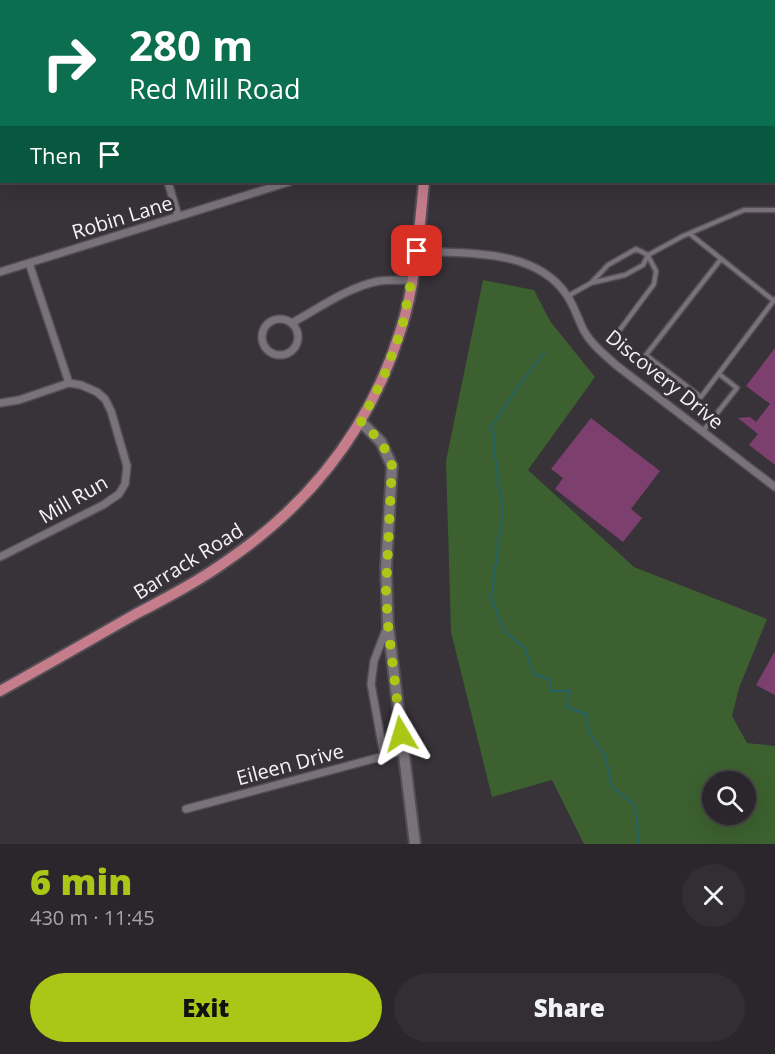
<!DOCTYPE html>
<meta charset="utf-8">
<style>
:root{--surface:#2a262b;--page:#322e33;--text:#f1f3f6;--muted:#a5a5a9;--line:#464347;--accent:#aac717}
body{margin:0;font-family:"Open Sans",sans-serif;background:var(--page);color:var(--text);height:100vh;display:flex;flex-direction:column;font-size:22px;white-space:nowrap}
*{box-sizing:border-box;margin:0}
p{font-size:20px;color:var(--muted)}
.icon{flex:none;width:33px;height:33px;fill:none;stroke:currentColor;stroke-width:2;stroke-linecap:round;stroke-linejoin:round}
.map{position:relative;height:844px;overflow:hidden}
.drawer{display:flex;flex-direction:column;background:var(--surface);flex:1}
.drawer>*{flex:none}
.hud{position:absolute;left:0px;top:0px;width:776px;height:183px;box-shadow:0 6px 24px #0002,0 0 0 2px var(--line);background:#0b6e4f;color:#fff;overflow:hidden}
.controls{position:absolute;left:702px;top:771px;display:grid;gap:12px}
.controls a{display:grid;place-items:center;width:54px;height:54px;border-radius:50%;background:var(--surface);box-shadow:0 6px 24px #0002,0 0 0 2px var(--line);font-size:30px}
.pin{position:absolute;display:grid;place-items:center;width:51px;height:51px;color:#fff;margin:-26px;border-radius:12px;box-shadow:0 3px 9px #0006}
.me{position:absolute;width:66px;margin:-33px;rotate:353deg;stroke-linejoin:round;filter:drop-shadow(0 0 4px #0008)}
.turn{display:flex;align-items:center;gap:21px;height:126px;padding:0 30px;font-size:27px}
.turn .icon{width:78px;height:78px;stroke-width:2.5}
.turn b{display:block;font-size:42px;line-height:51px}
.then{display:flex;align-items:center;height:57px;padding:0 30px;background:#0003;gap:12px;font-size:22px}
.round{display:grid;place-items:center;flex:none;width:63px;height:63px;border-radius:32px;background:var(--page)}
.head{display:flex;align-items:center;justify-content:space-between;height:102px;padding:0 30px}
h1{font-size:36px;font-weight:800;line-height:45px;color:var(--accent)}
.cta{display:flex;gap:12px;margin-top:auto;padding:12px 30px}
.cta a{flex:1;height:69px;border-radius:36px;background:var(--accent);color:#111;font-size:24px;font-weight:800;line-height:69px;text-align:center}
.cta a+a{background:var(--page);color:var(--text)}
.map>svg:first-child{display:block}
.green{fill:#3c602f;fill-rule:evenodd}
.lines{fill:none;stroke-linecap:round;stroke-linejoin:round}
.stream{stroke:#246167;stroke-width:2}
.building{fill:#7d406e}
.lane-casing{stroke:#534e54;stroke-width:7}
.street-casing{stroke:#534e54;stroke-width:10}
.secondary-casing{stroke:#534e54;stroke-width:14}
.primary-casing{stroke:#534e54;stroke-width:14}
.lane{stroke:#7a727b;stroke-width:4}
.street{stroke:#7a727b;stroke-width:7}
.secondary{stroke:#7a727b;stroke-width:10}
.primary{stroke:#c57d8b;stroke-width:10}
.route{stroke:#aac717;stroke-width:10;stroke-dasharray:0 18}
.labels{text-anchor:middle;dominant-baseline:central;stroke-width:6;stroke-linejoin:round;paint-order:stroke}
.street-label{font-size:20px;fill:#f6f2f6;stroke:#383239}
</style>
<div class="map">
<svg width="775" height="844" viewBox="0 0 775 844">
<rect width="100%" height="100%" fill="#383239"/>
<!-- green -->
<path class="green" d="M 483,280 L 534,290 L 550,321 L 595,377 L 528,470 L 634,567 L 767,619 L 739,688 L 732,716 L 747,743 L 775,746 L 775,844 L 584,844 L 552,780 L 492,797 L 451,632 L 446,461 ZM 712,782 L 746,782 L 746,814 L 712,814 Z"/>
<g class="lines">
<!-- stream -->
<path class="stream" d="M 544,353 L 520,384 L 490,429 L 495,435 L 495,456 L 503,511 L 491,598 L 505,632 L 524,647 L 534,674 L 551,680 L 551,691 L 570,691 L 566,707 L 586,714 L 588,730 L 605,755 L 612,787 L 635,805 L 639,844"/>
</g>
<!-- building -->
<g class="building">
<path d="M 775,348 L 775,465 L 749,445 L 758,434 L 738,418 L 750,417 L 756,422 L 770,404 L 746,386 Z"/>
<path d="M 591,418 L 660,471 L 631,509 L 642,518 L 623,542 L 555,489 L 563,478 L 551,469 Z"/>
<path d="M 775,651 L 775,695 L 756,685 Z"/>
</g>
<g class="lines">
<!-- lane casing -->
<g class="lane-casing">
<g id="lane">
<path d="M 690,234 L 774,301"/>
<path d="M 721,259 L 646,355 L 701,397 L 775,299"/>
<path d="M 591,283 L 608,265 L 636,249 L 648,255"/>
<path d="M 568,296 L 591,283 L 625,275 L 643,265 L 648,255 L 683,236 L 744,210 L 775,210"/>
<path d="M 616,335 L 654,284 L 656,271 L 648,256"/>
<path d="M 703,431 L 737,388 L 719,374"/>
</g>
</g>
<!-- street casing -->
<g class="street-casing">
<g id="street">
<path d="M 616,0 L 616,2"/>
<path d="M 705,0 L 705,2"/>
<path d="M 165,2 L 167,0"/>
<path d="M 318,2 L 318,0"/>
<path d="M 0,95 L 2,94"/>
<path d="M 168,182 L 178,216"/>
<path d="M 417,251 C 466,254 534,248 566,294 C 574,305 578,319 584,331 C 592,345 604,354 616,365 L 775,487"/>
<path d="M 0,272 L 289,182"/>
<circle cx="280" cy="337" r="18"/>
<path d="M 292,323 C 319,308 348,287 379,281 C 389,280 401,280 412,280"/>
<path d="M 0,403 L 19,400 L 69,383"/>
<path d="M 0,557 L 103,505 L 119,494 L 125,484 L 127,466 L 111,411 L 105,399 L 97,392 L 81,385 L 69,383 L 29,263"/>
<path d="M 384,756 L 371,684 L 374,661 L 387,627"/>
<path d="M 186,809 L 403,751"/>
</g>
</g>
<!-- secondary casing -->
<g class="secondary-casing">
<g id="secondary">
<path d="M 774,17 L 775,17"/>
<path d="M 361,422 L 381,442 L 392,466 L 386,568 L 388,625 L 415,844"/>
</g>
</g>
<!-- primary casing -->
<g class="primary-casing">
<g id="primary">
<path d="M 444,2 L 444,0"/>
<path d="M 0,691 C 45,666 90,640 134,615 C 166,598 199,581 228,560 C 311,503 371,426 401,329 C 416,282 419,231 424,182"/>
</g>
</g>
<!-- lane -->
<use href="#lane" class="lane"/>
<!-- street -->
<use href="#street" class="street"/>
<!-- secondary -->
<use href="#secondary" class="secondary"/>
<!-- primary -->
<use href="#primary" class="primary"/>
</g>
<g class="lines">
<!-- route -->
<path class="route" d="M 401,734 L 388,625 L 386,591 L 392,466 C 387,447 375,435 361,422 L 384,376 L 402,328 L 417,251"/>
</g>
<g class="labels">
<!-- street labels -->
<g class="street-label">
<text transform="translate(122 217) rotate(-17)">Robin Lane</text>
<text transform="translate(665 379) rotate(39)">Discovery Drive</text>
<text transform="translate(73 499) rotate(-30)">Mill Run</text>
<text transform="translate(188 561) rotate(-32)">Barrack Road</text>
<text transform="translate(290 764) rotate(-15)">Eileen Drive</text>
</g>
</g>
</svg>
<div class="controls">
<a><svg class="icon" aria-label="search" viewBox="0 0 24 24"><circle cx="10" cy="10" r="6"/><path d="M15 15l6 6"/></svg></a>
</div>
<div class="pin" style="left:417px;top:251px;background:#d93025"><svg class="icon" aria-label="arrive" viewBox="0 0 24 24"><path d="M6 21V4h12l-3 4 3 4H6"/></svg></div>
<svg class="me" style="left:401px;top:734px" viewBox="-20 -20 40 40"><path d="M0-17L14 15 0 8-14 15z" fill="#aac717" stroke="#fff" stroke-width="4"/></svg>
<div class="hud">
<div class="turn"><svg class="icon" aria-label="right" viewBox="0 0 24 24"><path d="M7 20v-9h11M14 6l5 5-5 5"/></svg><div><b>280 m</b>Red Mill Road</div></div>
<div class="then">Then<svg class="icon" aria-label="arrive" viewBox="0 0 24 24"><path d="M6 21V4h12l-3 4 3 4H6"/></svg></div>
</div>
</div>
<section class="drawer">
<div class="head"><div><h1>6 min</h1><p>430 m · 11:45</p></div><a class="round"><svg class="icon" aria-label="close" viewBox="0 0 24 24"><path d="M6 6l12 12M18 6L6 18"/></svg></a></div>
<div class="cta"><a>Exit</a><a>Share</a></div>
</section>
